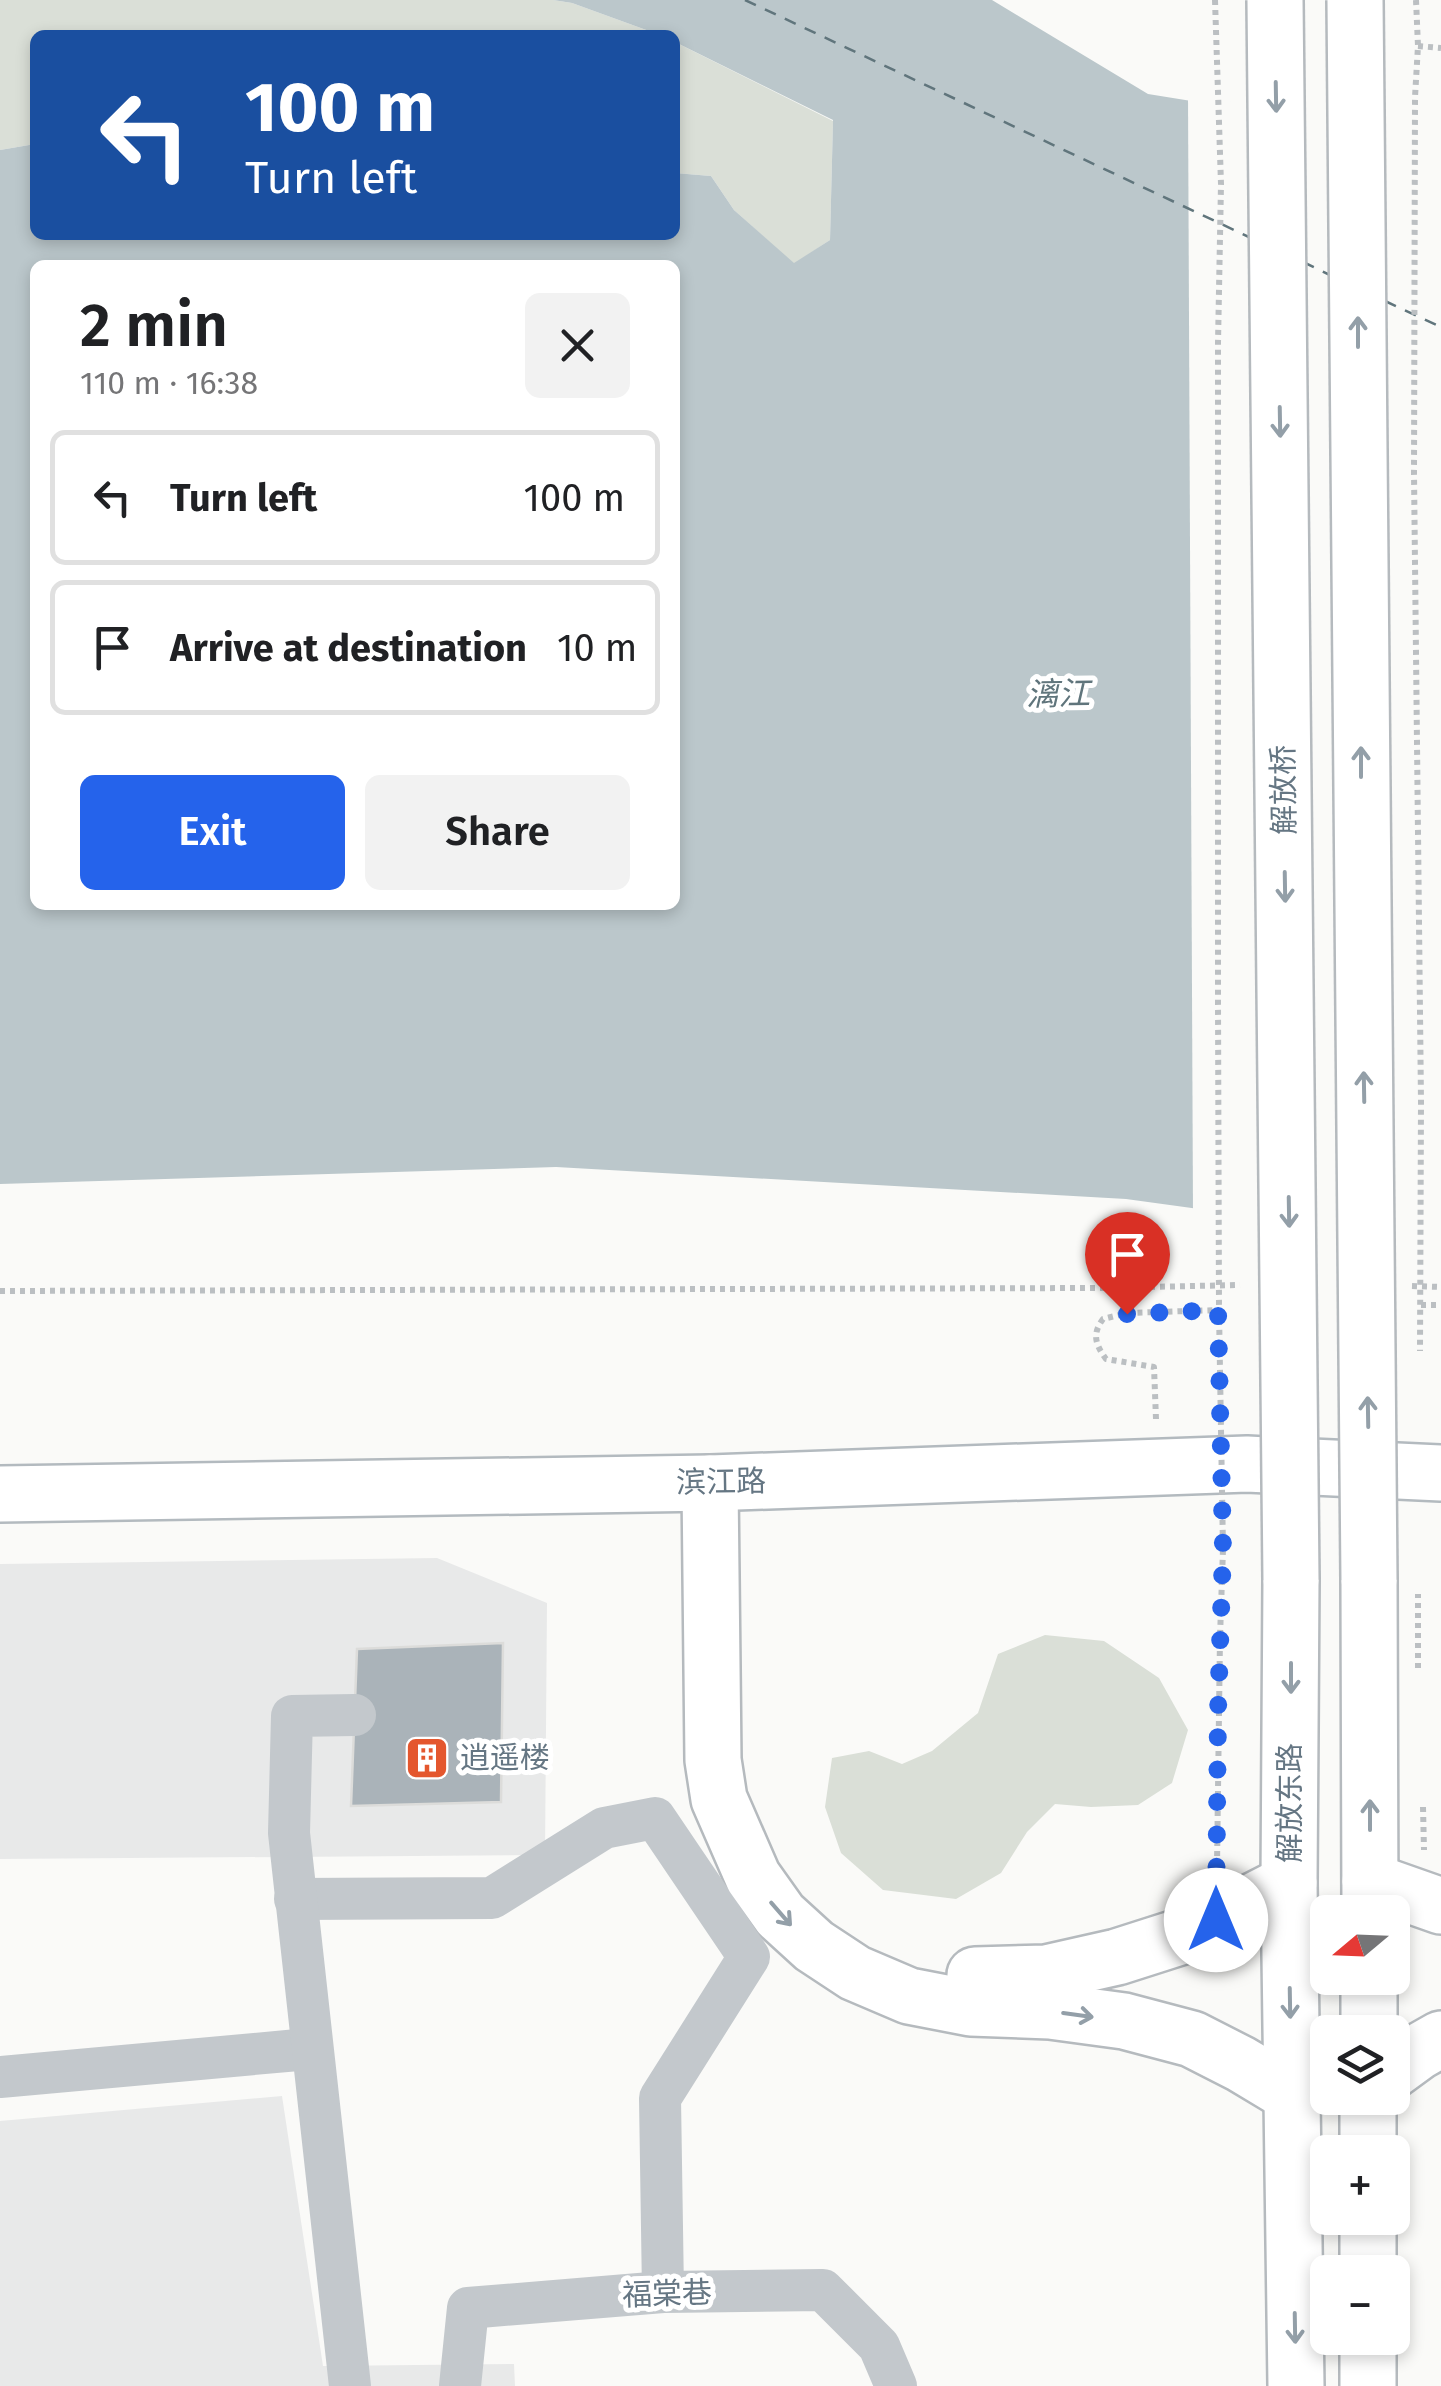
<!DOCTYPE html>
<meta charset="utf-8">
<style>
:root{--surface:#fff;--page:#f2f2f2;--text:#202124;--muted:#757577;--line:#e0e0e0;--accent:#2563eb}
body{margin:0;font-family:"Fira Sans","Noto Sans SC",sans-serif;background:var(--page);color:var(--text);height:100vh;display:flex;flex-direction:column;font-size:38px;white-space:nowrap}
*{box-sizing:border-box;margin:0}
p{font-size:32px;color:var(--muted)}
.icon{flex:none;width:55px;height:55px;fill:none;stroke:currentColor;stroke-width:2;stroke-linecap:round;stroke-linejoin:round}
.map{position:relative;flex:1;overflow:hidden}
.details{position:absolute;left:30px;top:260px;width:650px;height:650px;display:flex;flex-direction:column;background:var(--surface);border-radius:15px;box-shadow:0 5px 15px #0003}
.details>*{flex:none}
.hud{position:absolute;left:30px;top:30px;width:650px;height:210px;border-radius:15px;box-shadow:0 5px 15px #0003;background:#1a4fa0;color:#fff;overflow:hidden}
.needle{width:65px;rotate:251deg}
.buttons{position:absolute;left:1310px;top:1895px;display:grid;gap:20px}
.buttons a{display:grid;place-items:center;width:100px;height:100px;border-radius:15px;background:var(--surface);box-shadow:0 5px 15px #0003;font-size:50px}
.pin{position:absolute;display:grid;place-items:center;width:85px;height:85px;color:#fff;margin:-102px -42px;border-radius:50% 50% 50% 0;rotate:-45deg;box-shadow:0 0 10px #0007}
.pin .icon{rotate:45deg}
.me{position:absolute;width:110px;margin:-55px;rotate:0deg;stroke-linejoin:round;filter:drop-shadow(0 0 8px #0008)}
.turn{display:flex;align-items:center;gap:35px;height:210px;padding:0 50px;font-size:45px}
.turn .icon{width:130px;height:130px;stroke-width:2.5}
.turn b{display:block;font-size:70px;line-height:85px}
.round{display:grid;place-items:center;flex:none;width:105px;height:105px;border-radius:15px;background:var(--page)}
.overview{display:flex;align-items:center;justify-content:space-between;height:170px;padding:0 50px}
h1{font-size:60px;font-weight:600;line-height:75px}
.cta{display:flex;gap:20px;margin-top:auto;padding:20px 50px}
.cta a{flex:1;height:115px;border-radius:15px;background:var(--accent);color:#fff;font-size:40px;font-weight:600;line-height:115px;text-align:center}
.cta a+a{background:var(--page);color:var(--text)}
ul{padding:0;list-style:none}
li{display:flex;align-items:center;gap:30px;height:135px;margin:0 20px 15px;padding:0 30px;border:5px solid var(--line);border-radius:15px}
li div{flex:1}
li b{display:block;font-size:38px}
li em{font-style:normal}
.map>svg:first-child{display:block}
.built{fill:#e8e9e9}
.green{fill:#dadfd7}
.water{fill:#bbc7cb;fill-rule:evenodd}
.pier{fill:#fafaf8}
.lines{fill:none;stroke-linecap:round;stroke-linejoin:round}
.ferry{stroke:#60757c;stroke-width:2.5;stroke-dasharray:12 10;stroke-linecap:butt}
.building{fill:#aab3b9;stroke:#dcdcda;stroke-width:2.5}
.secondary-casing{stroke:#b3babf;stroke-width:60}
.primary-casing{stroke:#b5babe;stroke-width:60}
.path{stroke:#bbbfc2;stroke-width:6;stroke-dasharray:5 5;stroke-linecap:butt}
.street{stroke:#c3c8cc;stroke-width:42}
.secondary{stroke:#fff;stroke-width:55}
.primary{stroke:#fff;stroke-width:55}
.primary-bridge-casing{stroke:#b5babe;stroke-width:60;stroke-linecap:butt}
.path-bridge{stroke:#bbbfc2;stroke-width:6;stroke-dasharray:5 5;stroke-linecap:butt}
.primary-bridge{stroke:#fff;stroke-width:55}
.oneway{stroke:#939fa8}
.route{stroke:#2563eb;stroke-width:18;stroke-dasharray:0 32.4}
.labels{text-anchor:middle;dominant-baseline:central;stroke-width:10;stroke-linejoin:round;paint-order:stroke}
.street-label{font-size:30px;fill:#657683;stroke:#fff}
.poi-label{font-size:30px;fill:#657683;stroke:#fff;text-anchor:start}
.water-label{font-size:32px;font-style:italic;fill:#60757c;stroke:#fff}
</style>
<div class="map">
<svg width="1441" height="2386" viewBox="0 0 1441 2386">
<rect width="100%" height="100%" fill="#fafaf8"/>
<!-- built -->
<g class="built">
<path d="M 437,1558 L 547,1603 L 545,1855 L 0,1859 L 0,1564 Z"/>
<path d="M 282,2096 L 323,2366 L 514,2364 L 515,2386 L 0,2386 L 0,2121 Z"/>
</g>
<!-- green -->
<g class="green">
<path d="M 0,0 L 553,0 L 572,3 L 660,35 L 35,35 L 35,144 L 0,150 Z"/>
<path d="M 675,42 L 833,121 L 830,240 L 794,264 L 734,210 L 711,176 L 675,173 Z"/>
<path d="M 1045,1635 L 1104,1641 L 1159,1678 L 1188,1730 L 1172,1783 L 1138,1805 L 1091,1807 L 1055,1804 L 1027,1832 L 1001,1873 L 956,1899 L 883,1890 L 841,1853 L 825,1807 L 832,1758 L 869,1751 L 902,1764 L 932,1751 L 978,1713 L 998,1654 Z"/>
</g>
<!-- water -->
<path class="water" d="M 553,0 L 992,0 L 1148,94 L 1441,141 L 1441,1242 L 1126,1199 L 556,1167 L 0,1184 L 0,150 L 35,144 L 35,235 L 675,235 L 675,173 L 711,176 L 734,210 L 794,263 L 830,240 L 833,120 L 675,42 L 675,35 L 660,35 L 572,3 ZM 35,265 L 675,265 L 675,905 L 35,905 Z"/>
<!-- pier -->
<path class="pier" d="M 1188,95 L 1441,136 L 1441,1247 L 1193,1213 Z"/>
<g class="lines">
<!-- ferry -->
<g class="ferry">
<path d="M 745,0 L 1251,238"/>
<path d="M 1303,262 L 1332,276"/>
<path d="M 1385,301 L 1441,327"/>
</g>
</g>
<!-- building -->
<path class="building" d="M 503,1643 L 501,1802 L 351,1806 L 357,1649 Z"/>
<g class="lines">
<!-- secondary casing -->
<g class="secondary-casing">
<path id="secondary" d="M 0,1494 L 710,1483 L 1247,1464 L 1441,1473"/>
</g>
<!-- primary casing -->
<g class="primary-casing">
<g id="primary">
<path d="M 710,1483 L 713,1760 L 719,1799 L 753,1877 L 780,1915 L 814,1946 L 855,1973 L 909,1996 L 971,2008 L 1050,2011 L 1124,2021 L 1192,2039 L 1241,2064 L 1291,2094"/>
<path d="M 1291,1580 L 1289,1883 L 1296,2386"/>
<path d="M 1369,1580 L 1370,1912"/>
<path d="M 1370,1881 L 1441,1906"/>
<path d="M 975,1975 L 1046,1973 L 1117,1957 L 1189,1934 L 1289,1883"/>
<path d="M 1369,2032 L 1369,1978"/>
<path d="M 1392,2071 L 1418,2052 L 1441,2039"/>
<path d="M 1368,2152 L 1368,2098"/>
<path d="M 1368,2272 L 1368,2218"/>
<path d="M 1368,2386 L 1368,2338"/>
</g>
</g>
<!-- path -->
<g class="path">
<path d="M 1418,46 L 1441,48"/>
<path d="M 1412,1286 L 1441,1287"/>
<path d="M 0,1291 L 1099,1288 L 1240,1285"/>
<path d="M 1421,1305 L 1441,1305"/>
<path d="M 1156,1419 L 1154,1367 L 1106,1359 C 1095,1344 1092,1334 1103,1319 L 1127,1313 L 1219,1310"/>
<path d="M 1423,1807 L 1424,1850"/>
<path d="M 1217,1866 L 1220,1637"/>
</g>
<!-- street -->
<g class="street">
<path d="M 295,1899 L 492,1898 L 604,1828 L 655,1818 L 749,1957 L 660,2098 L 663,2292"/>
<path d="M 0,2077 L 298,2050"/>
<path d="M 350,2386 L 289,1833 L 292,1716 L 355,1715"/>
<path d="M 460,2386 L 468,2308 L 663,2292 L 823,2290 L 879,2346 L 896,2386"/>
</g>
<!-- secondary -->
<use href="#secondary" class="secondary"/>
<!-- primary -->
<use href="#primary" class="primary"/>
<!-- primary-bridge casing -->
<g class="primary-bridge-casing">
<g id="primary-bridge">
<path d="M 1275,0 L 1291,1580"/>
<path d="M 1355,0 L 1369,1580"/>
</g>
</g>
<!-- path-bridge -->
<g class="path-bridge">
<path d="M 1215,0 L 1221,184 L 1218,343 L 1218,1002 L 1219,1310 L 1223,1549 L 1220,1637"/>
<path d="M 1416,0 L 1418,46 L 1415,97 L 1414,473 L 1421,1102 L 1420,1351"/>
<path d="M 1418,1668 L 1418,1594"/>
</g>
<!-- primary-bridge -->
<use href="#primary-bridge" class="primary-bridge"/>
</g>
<!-- one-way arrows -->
<defs><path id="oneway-shaft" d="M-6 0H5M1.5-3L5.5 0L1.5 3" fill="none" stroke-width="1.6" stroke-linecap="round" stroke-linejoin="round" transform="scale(2.5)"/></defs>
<g class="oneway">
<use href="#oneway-shaft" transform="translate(1276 97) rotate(89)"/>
<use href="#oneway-shaft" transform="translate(1358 332) rotate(-90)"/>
<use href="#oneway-shaft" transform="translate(1280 422) rotate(89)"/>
<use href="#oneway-shaft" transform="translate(1361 762) rotate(-90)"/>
<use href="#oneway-shaft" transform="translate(1285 887) rotate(89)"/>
<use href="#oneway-shaft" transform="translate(1364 1087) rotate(-91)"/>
<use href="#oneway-shaft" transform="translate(1289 1212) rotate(89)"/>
<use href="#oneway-shaft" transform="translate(1368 1412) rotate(-91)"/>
<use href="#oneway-shaft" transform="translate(1291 1678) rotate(90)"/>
<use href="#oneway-shaft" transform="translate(1370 1815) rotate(-90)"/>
<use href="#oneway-shaft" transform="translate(781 1914) rotate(49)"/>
<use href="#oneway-shaft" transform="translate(1290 2003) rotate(89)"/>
<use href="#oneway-shaft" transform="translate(1078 2015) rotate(8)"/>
<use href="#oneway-shaft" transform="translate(1295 2328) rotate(89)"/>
</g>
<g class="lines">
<!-- route -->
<path class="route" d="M 1127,1314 L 1218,1310 L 1223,1549 L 1218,1712 L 1216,1920"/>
</g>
<!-- icons -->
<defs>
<g id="building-square" transform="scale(2.25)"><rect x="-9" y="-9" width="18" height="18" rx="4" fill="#e4572e" stroke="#fff"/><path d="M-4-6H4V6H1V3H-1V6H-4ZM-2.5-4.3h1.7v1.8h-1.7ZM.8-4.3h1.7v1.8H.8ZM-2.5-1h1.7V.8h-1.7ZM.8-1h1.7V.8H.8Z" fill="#fff"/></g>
</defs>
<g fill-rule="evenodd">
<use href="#building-square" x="427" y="1758"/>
</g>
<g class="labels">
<!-- street labels -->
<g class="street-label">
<text transform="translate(1284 790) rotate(-91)">解放桥</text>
<text transform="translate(721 1482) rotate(-1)">滨江路</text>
<text transform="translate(1290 1803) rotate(-90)">解放东路</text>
<text transform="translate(667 2294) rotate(-2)">福棠巷</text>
</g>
<!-- poi labels -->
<g class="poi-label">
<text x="460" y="1758">逍遥楼</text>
</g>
<!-- water labels -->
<g class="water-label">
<text transform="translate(1058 694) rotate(-1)">漓江</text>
</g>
</g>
</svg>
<div class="buttons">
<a><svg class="needle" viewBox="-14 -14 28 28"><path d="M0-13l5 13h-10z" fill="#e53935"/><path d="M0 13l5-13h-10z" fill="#757577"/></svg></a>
<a><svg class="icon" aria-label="layers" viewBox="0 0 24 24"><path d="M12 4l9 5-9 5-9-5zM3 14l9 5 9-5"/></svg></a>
<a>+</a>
<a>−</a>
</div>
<div class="pin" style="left:1127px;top:1314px;background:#d93025"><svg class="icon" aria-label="arrive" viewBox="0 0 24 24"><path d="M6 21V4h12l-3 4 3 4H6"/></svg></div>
<svg class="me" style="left:1216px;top:1920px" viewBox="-20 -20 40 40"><circle r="19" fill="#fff"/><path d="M0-13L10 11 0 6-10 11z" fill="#2563eb"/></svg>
<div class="hud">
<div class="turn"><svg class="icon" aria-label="left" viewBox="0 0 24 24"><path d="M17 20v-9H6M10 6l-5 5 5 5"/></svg><div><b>100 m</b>Turn left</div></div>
</div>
<section class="details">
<div class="overview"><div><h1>2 min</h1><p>110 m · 16:38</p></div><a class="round"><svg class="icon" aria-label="close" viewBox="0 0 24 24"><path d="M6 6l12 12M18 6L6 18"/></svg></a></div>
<ul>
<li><svg class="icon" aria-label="left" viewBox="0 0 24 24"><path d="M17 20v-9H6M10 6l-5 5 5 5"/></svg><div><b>Turn left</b></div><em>100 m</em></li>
<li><svg class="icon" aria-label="arrive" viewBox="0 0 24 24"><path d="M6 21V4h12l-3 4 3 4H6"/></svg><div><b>Arrive at destination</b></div><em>10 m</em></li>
</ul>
<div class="cta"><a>Exit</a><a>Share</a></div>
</section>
</div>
